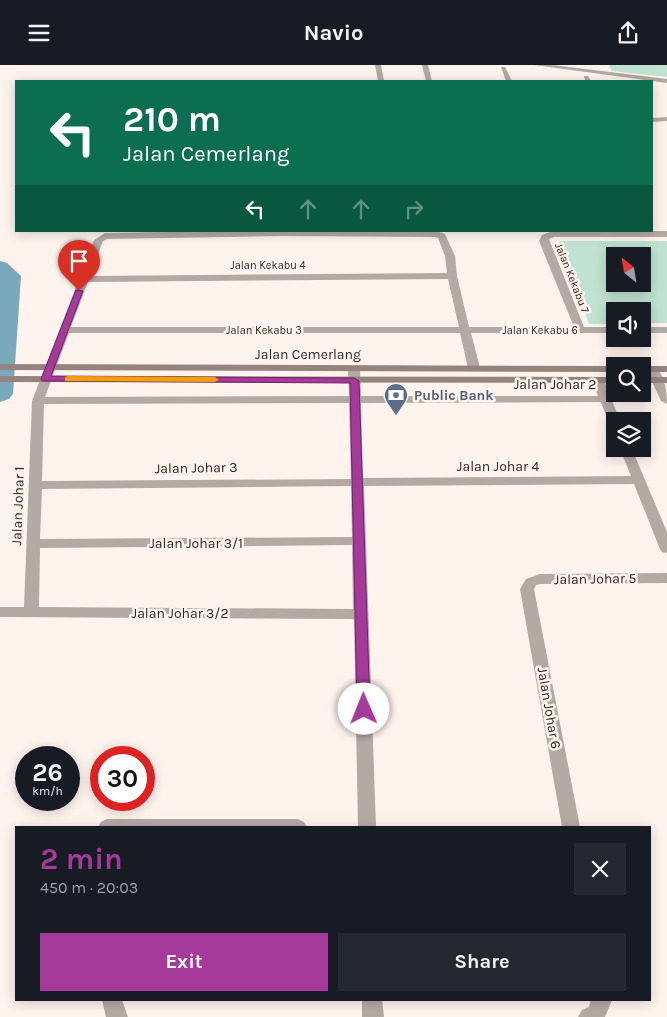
<!DOCTYPE html>
<meta charset="utf-8">
<style>
:root{--surface:#171b24;--page:#242831;--text:#f1f3f6;--muted:#9ea1a6;--accent:#a53a9b}
body{margin:0;font-family:Karla,sans-serif;background:var(--page);color:var(--text);height:100vh;display:flex;flex-direction:column;font-size:19px;white-space:nowrap}
*{box-sizing:border-box;margin:0}
p{font-size:16px;color:var(--muted)}
.icon{flex:none;width:28px;height:28px;fill:none;stroke:currentColor;stroke-width:2;stroke-linecap:round;stroke-linejoin:round}
.map{position:relative;flex:1;overflow:hidden}
.side{position:absolute;left:15px;top:761px;width:636px;height:175px;display:flex;flex-direction:column;background:var(--surface);border-radius:0px;box-shadow:0 2px 12px #0003}
.side>*{flex:none}
.guide{position:absolute;left:15px;top:15px;width:638px;height:152px;border-radius:0px;box-shadow:0 2px 12px #0003;background:#0b6e4f;color:#fff;overflow:hidden}
.needle{width:32px;rotate:330deg}
.tools{position:absolute;left:606px;top:182px;display:grid;gap:10px}
.tools a{display:grid;place-items:center;width:45px;height:45px;border-radius:0px;background:var(--surface);box-shadow:0 2px 12px #0003;font-size:25px}
.speed{position:absolute;left:15px;top:681px;display:flex;gap:10px;font-size:25px;font-weight:700;text-align:center}
.speed>*{display:grid;place-content:center;width:65px;height:65px;border-radius:50%;background:var(--surface);box-shadow:0 2px 12px #0003;line-height:1}
.speed small{font-size:12px;font-weight:400}
.speed .limit{border:8px solid #d22;background:#fff;color:#111}
.pin{position:absolute;display:grid;place-items:center;width:42px;height:42px;color:#fff;margin:-51px -21px;border-radius:50% 50% 50% 0;rotate:-45deg;box-shadow:0 0 5px #0007}
.pin .icon{rotate:45deg}
.me{position:absolute;width:55px;margin:-28px;rotate:359deg;stroke-linejoin:round;filter:drop-shadow(0 0 4px #0008)}
.turn{display:flex;align-items:center;gap:18px;height:105px;padding:0 25px;font-size:22px}
.turn .icon{width:65px;height:65px;stroke-width:2.5}
.turn b{display:block;font-size:35px;line-height:42px}
.lanes{display:flex;align-items:center;height:48px;padding:0 25px;background:#0003;justify-content:center;gap:25px;direction:ltr}
.lanes .off{opacity:.35}
.round{display:grid;place-items:center;flex:none;width:52px;height:52px;border-radius:0px;background:var(--page)}
.overview{display:flex;align-items:center;justify-content:space-between;height:85px;padding:0 25px}
h1{font-size:30px;font-weight:700;line-height:38px;color:var(--accent)}
.action{display:flex;gap:10px;margin-top:auto;padding:10px 25px}
.action a{flex:1;height:58px;border-radius:0px;background:var(--accent);color:#fff;font-size:20px;font-weight:700;line-height:58px;text-align:center}
.action a+a{background:var(--page);color:var(--text)}
header{display:flex;justify-content:space-between;align-items:center;height:65px;padding:0 25px;background:var(--surface);font-size:22px;font-weight:700}
.map>svg:first-child{display:block}
.green{fill:#c0e3d1;fill-rule:evenodd}
.lines{fill:none;stroke-linecap:round;stroke-linejoin:round}
.river{fill:#79a8bb;fill-rule:evenodd}
.minor{fill:#b5a9a4;fill-rule:evenodd}
.tertiary{fill:#b5a9a4;fill-rule:evenodd}
.secondary{fill:#95847d;fill-rule:evenodd}
.route{fill:#a53a9b;stroke:#6b2665}
.slow{fill:#f59e0b}
.labels{text-anchor:middle;dominant-baseline:central;stroke-width:5;stroke-linejoin:round;paint-order:stroke}
.far-street-label{font-size:11px;fill:#302521;stroke:#fff3ee}
.street-label{font-size:14px;fill:#302521;stroke:#fff3ee}
.service-label{font-size:14px;font-weight:bold;fill:#4e5e75;stroke:#fff3ee;text-anchor:start}
</style>
<header><svg class="icon" aria-label="menu" viewBox="0 0 24 24"><path d="M4 6h16M4 12h16M4 18h16"/></svg>Navio<svg class="icon" aria-label="share" viewBox="0 0 24 24"><path d="M12 15V3M7 8l5-5 5 5M5 13v7h14v-7"/></svg></header>
<div class="map">
<svg width="667" height="952" viewBox="0 0 667 952">
<rect width="100%" height="100%" fill="#fff3ee"/>
<!-- green -->
<g class="green">
<path d="M 609,0 L 667,0 L 667,12 L 612,6 Z"/>
<path d="M 559,176 L 667,176 L 667,258 L 643,258 L 642,246 L 615,246 L 615,259 L 589,259 ZM 615,191 L 642,191 L 642,219 L 615,219 Z"/>
</g>
<g class="lines">
<!-- river -->
<path class="river" d="M 0,196 L 7,198 L 21,211 L 13,329 L 9,334 L 0,337 Z"/>
<!-- minor -->
<g class="minor">
<path d="M 375,0 L 381,0 L 384,16 L 378,16 Z"/>
<path d="M 422,0 L 428,0 L 432,16 L 426,16 Z"/>
<path d="M 501,2 L 505,2 L 512,16 L 506,16 Z"/>
<path d="M 584,11 L 588,11 L 591,16 L 585,16 Z"/>
<path d="M 667,52 L 667,56 L 651,57 L 651,53 Z"/>
<path d="M 227,166 L 436,166 L 445,169 L 455,191 L 457,211 L 469,262 L 574,262 L 539,176 L 542,170 L 553,166 L 667,166 L 667,172 L 554,172 L 549,174 L 584,262 L 615,262 L 615,268 L 471,268 L 480,303 L 474,306 L 468,303 L 460,268 L 69,268 L 45,332 L 349,331 L 348,304 L 354,301 L 360,304 L 361,331 L 598,331 L 592,315 L 598,312 L 604,315 L 620,356 L 615,356 L 615,362 L 609,358 L 601,337 L 361,338 L 363,413 L 631,411 L 620,384 L 632,384 L 667,467 L 667,488 L 662,487 L 660,484 L 634,419 L 364,421 L 376,762 L 358,762 L 354,554 L 0,552 L 0,542 L 24,542 L 32,336 L 94,175 L 105,168 ZM 283,171 L 435,172 L 438,173 L 445,191 L 447,208 L 90,211 L 103,176 L 107,174 ZM 448,214 L 459,262 L 71,262 L 88,217 ZM 349,338 L 351,414 L 42,416 L 44,339 ZM 351,421 L 352,472 L 40,474 L 42,424 ZM 352,480 L 353,544 L 39,542 L 40,483 Z"/>
<rect x="642" y="262" width="25" height="6"/>
<path d="M 652,301 C 665,305 667,328 667,339 L 661,336 L 646,304 Z"/>
<path d="M 667,508 L 667,518 L 541,519 L 536,520 L 534,524 L 580,762 L 562,762 L 520,524 L 526,514 L 540,509 Z"/>
<path d="M 107,754 L 298,754 L 304,757 L 307,762 L 98,762 L 101,757 Z"/>
<path d="M 102,935 L 122,935 L 128,952 L 106,952 Z"/>
<path d="M 362,935 L 382,935 L 384,952 L 362,952 Z"/>
<path d="M 591,935 L 612,935 L 605,952 L 578,952 L 582,945 L 589,942 Z"/>
</g>
<!-- tertiary -->
<path class="tertiary" d="M 534,0 L 553,0 L 667,14 L 667,18 Z"/>
<!-- secondary -->
<g class="secondary">
<path d="M 0,299 L 615,301 L 617,301 L 615,301 L 615,307 L 0,305 Z"/>
<path d="M 640,301 L 667,301 L 667,307 L 642,307 L 642,301 Z"/>
<path d="M 0,311 L 615,312 L 615,318 L 0,317 Z"/>
<rect x="642" y="312" width="25" height="6"/>
</g>
</g>
<!-- route -->
<path class="route" d="M 76,225 L 83,226 L 51,311 L 354,313 L 359,316 L 370,644 L 368,648 L 364,650 L 359,648 L 357,644 L 350,318 L 42,316 L 41,314 Z"/>
<!-- slow -->
<path class="slow" d="M 68,311 L 215,312 L 219,315 L 215,317 L 65,316 L 65,312 Z"/>
<!-- icons -->
<defs>
<g id="bank-pin" transform="scale(1.25)"><path d="M0 17L-7.5 6A9.5 9.5 0 1 1 7.5 6Z" fill="#5c6f8a" stroke="#fff3ee"/><path d="M-6-4H6V4H-6ZM0-2.3a2.3 2.3 0 1 0 0 4.6a2.3 2.3 0 1 0 0-4.6Z" fill="#fff"/></g>
</defs>
<g fill-rule="evenodd">
<use href="#bank-pin" x="396" y="330"/>
</g>
<g class="labels">
<!-- far-street labels -->
<g class="far-street-label">
<text x="268" y="200">Jalan Kekabu 4</text>
<text transform="translate(572 213) rotate(68)">Jalan Kekabu 7</text>
<text x="264" y="265">Jalan Kekabu 3</text>
<text x="540" y="265">Jalan Kekabu 6</text>
</g>
<!-- street labels -->
<g class="street-label">
<text x="308" y="289">Jalan Cemerlang</text>
<text x="555" y="319">Jalan Johar 2</text>
<text x="498" y="401">Jalan Johar 4</text>
<text transform="translate(196 403) rotate(-1)">Jalan Johar 3</text>
<text transform="translate(18 441) rotate(-88)">Jalan Johar 1</text>
<text x="196" y="478">Jalan Johar 3/1</text>
<text transform="translate(595 514) rotate(-1)">Jalan Johar 5</text>
<text x="180" y="548">Jalan Johar 3/2</text>
<text transform="translate(549 643) rotate(80)">Jalan Johar 6</text>
</g>
<!-- service labels -->
<g class="service-label">
<text x="414" y="330">Public Bank</text>
</g>
</g>
</svg>
<div class="tools">
<a><svg class="needle" viewBox="-14 -14 28 28"><path d="M0-13l5 13h-10z" fill="#e53935"/><path d="M0 13l5-13h-10z" fill="#9ea1a6"/></svg></a>
<a><svg class="icon" aria-label="sound" viewBox="0 0 24 24"><path d="M4 9h4l5-4v14l-5-4H4zM17 9q2 3 0 6"/></svg></a>
<a><svg class="icon" aria-label="search" viewBox="0 0 24 24"><circle cx="10" cy="10" r="6"/><path d="M15 15l6 6"/></svg></a>
<a><svg class="icon" aria-label="layers" viewBox="0 0 24 24"><path d="M12 4l9 5-9 5-9-5zM3 14l9 5 9-5"/></svg></a>
</div>
<div class="speed"><div>26<small>km/h</small></div><div class="limit">30</div></div>
<div class="pin" style="left:79px;top:226px;background:#d93025"><svg class="icon" aria-label="arrive" viewBox="0 0 24 24"><path d="M6 21V4h12l-3 4 3 4H6"/></svg></div>
<svg class="me" style="left:364px;top:644px" viewBox="-20 -20 40 40"><circle r="19" fill="#fff"/><path d="M0-13L10 11 0 6-10 11z" fill="#a53a9b"/></svg>
<div class="guide">
<div class="turn"><svg class="icon" aria-label="left" viewBox="0 0 24 24"><path d="M17 20v-9H6M10 6l-5 5 5 5"/></svg><div><b>210 m</b>Jalan Cemerlang</div></div>
<div class="lanes"><svg class="icon" aria-label="left" viewBox="0 0 24 24"><path d="M17 20v-9H6M10 6l-5 5 5 5"/></svg><svg class="icon off" aria-label="ahead" viewBox="0 0 24 24"><path d="M12 20V5M6 11l6-6 6 6"/></svg><svg class="icon off" aria-label="ahead" viewBox="0 0 24 24"><path d="M12 20V5M6 11l6-6 6 6"/></svg><svg class="icon off" aria-label="right" viewBox="0 0 24 24"><path d="M7 20v-9h11M14 6l5 5-5 5"/></svg></div>
</div>
<section class="side">
<div class="overview"><div><h1>2 min</h1><p>450 m · 20:03</p></div><a class="round"><svg class="icon" aria-label="close" viewBox="0 0 24 24"><path d="M6 6l12 12M18 6L6 18"/></svg></a></div>
<div class="action"><a>Exit</a><a>Share</a></div>
</section>
</div>
